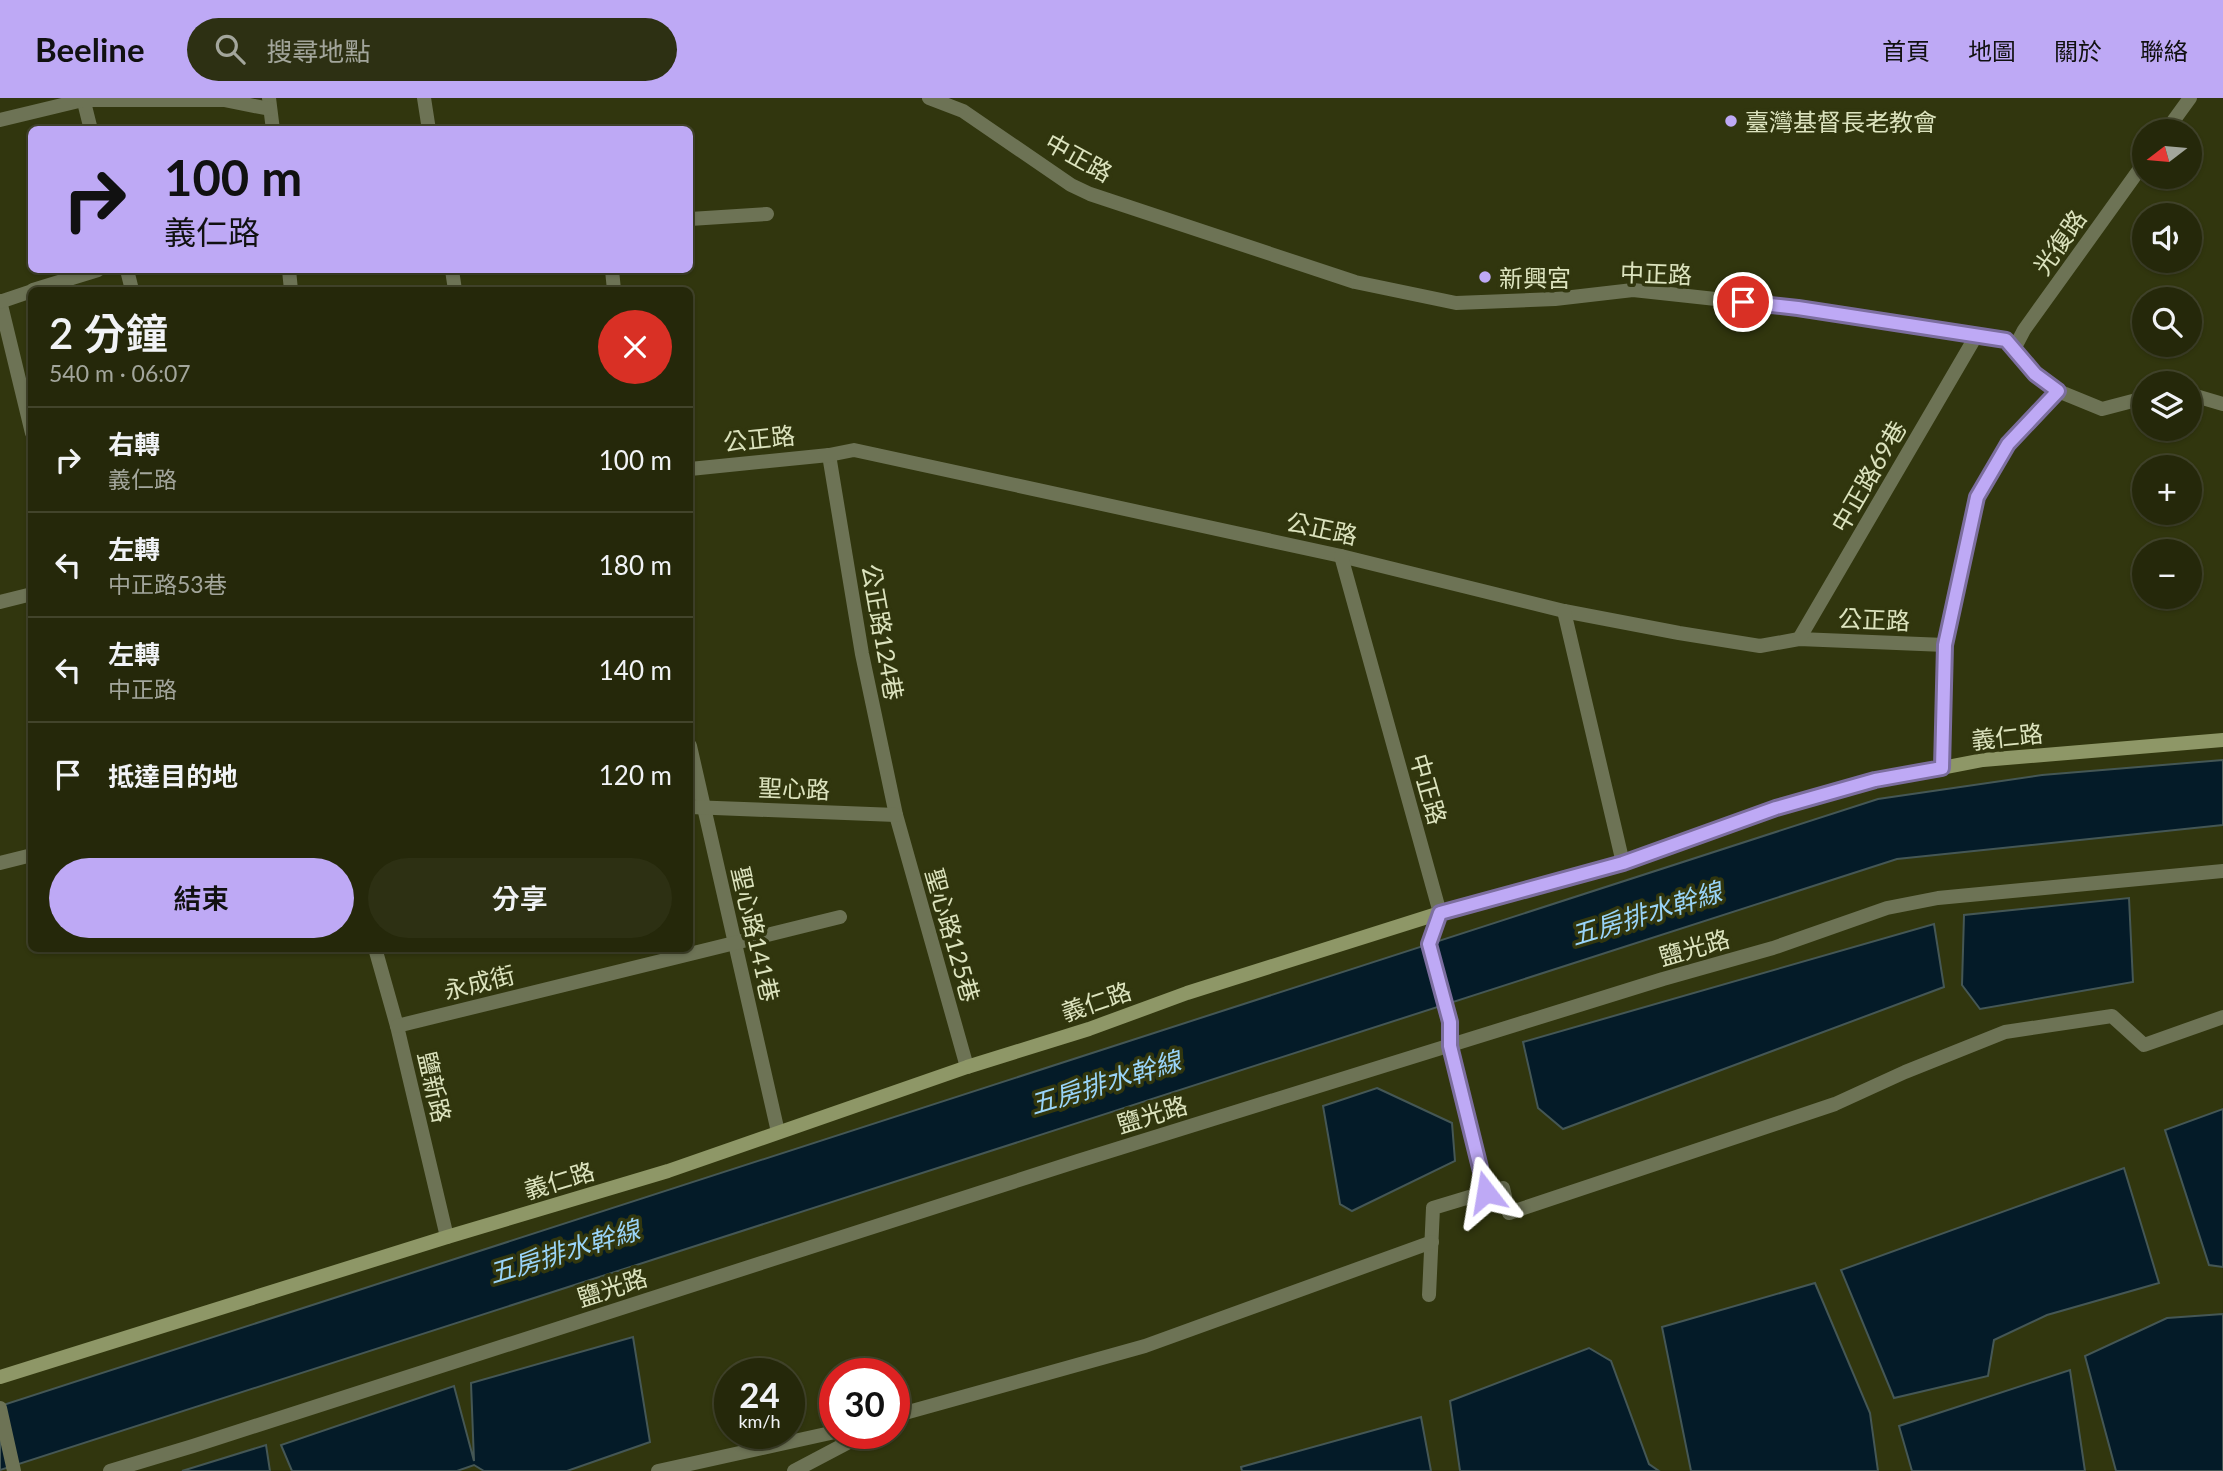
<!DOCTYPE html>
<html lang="zh-TW">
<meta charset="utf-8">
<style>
:root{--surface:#25280a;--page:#2d3013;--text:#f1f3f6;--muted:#a3a69c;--line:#42442b;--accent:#bea9f5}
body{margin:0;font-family:Lato,"Noto Sans TC",sans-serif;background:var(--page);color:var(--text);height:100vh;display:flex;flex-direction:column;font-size:26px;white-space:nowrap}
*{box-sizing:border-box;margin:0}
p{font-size:23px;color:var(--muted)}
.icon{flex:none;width:38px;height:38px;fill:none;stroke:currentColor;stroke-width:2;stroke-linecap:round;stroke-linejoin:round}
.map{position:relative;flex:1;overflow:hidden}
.drawer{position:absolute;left:28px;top:189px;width:665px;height:665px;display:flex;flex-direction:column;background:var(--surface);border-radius:10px;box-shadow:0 2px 5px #0004,0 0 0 2px var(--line)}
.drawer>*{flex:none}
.hud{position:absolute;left:28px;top:28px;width:665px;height:147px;border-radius:10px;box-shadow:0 2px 5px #0004,0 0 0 2px var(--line);background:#bea9f5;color:#111;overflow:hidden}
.needle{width:46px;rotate:254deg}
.controls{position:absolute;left:2132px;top:21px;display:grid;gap:14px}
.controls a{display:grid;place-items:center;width:70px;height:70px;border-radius:50%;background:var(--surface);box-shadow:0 2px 5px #0004,0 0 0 2px var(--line);font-size:35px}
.speed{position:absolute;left:714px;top:1260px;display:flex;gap:14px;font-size:35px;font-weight:700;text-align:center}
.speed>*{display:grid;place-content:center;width:91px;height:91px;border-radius:50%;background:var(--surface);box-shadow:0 2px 5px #0004,0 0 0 2px var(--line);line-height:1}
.speed small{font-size:18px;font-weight:400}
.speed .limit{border:10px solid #d22;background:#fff;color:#111}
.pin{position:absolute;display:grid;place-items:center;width:60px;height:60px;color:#fff;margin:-30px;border:4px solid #fff;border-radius:50%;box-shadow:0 2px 7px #0007}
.me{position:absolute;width:77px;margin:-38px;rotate:346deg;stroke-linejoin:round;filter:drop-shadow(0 0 5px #0008)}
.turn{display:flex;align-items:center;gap:24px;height:147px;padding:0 21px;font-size:32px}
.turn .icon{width:91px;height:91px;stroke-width:2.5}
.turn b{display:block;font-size:49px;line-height:60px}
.round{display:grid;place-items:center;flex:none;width:74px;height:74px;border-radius:37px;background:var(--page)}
.head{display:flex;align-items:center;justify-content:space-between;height:119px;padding:0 21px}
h1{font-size:42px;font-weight:600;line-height:52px}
.action{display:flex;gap:14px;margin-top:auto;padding:14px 21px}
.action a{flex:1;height:80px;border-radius:42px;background:var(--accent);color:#111;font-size:28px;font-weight:600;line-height:80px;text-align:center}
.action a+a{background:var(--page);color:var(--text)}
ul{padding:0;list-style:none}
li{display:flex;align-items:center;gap:21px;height:105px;padding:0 21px;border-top:2px solid var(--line)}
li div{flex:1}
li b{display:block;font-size:26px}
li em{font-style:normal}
header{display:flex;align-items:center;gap:42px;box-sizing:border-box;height:98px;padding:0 35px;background:var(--accent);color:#111}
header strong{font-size:33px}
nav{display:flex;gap:38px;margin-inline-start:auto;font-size:24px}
.search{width:490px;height:63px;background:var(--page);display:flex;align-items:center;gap:18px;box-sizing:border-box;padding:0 24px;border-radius:38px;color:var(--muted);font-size:26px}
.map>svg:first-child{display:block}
.water{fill:#041b28;stroke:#455755;stroke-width:2}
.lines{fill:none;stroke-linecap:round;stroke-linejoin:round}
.street{stroke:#6d7355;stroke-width:14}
.secondary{stroke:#8e9767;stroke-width:14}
.route-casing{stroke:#7c6e9f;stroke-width:18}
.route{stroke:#bea9f5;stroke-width:12}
.poi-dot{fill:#bea9f5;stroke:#31360e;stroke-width:2.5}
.labels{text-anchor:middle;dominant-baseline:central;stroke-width:7;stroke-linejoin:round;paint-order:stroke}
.poi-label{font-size:24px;fill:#dce3be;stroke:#31360e;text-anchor:start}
.street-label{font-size:24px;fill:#dce3be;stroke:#31360e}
.water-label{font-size:26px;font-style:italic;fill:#9ad4f8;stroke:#31360e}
</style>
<header>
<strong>Beeline</strong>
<div class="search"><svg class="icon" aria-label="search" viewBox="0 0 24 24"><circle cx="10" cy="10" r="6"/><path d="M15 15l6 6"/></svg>搜尋地點</div>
<nav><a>首頁</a><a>地圖</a><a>關於</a><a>聯絡</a></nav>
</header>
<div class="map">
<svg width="2223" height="1373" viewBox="0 0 2223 1373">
<rect width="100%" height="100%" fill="#31360e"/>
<!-- water -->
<g class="water">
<path d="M 2223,662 L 2223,727 L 1897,761 L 0,1372 L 0,1308 L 1878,701 L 2042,677 Z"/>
<path d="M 2129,800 L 2133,884 L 1980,911 L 1962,887 L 1964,817 Z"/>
<path d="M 1934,826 L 1944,889 L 1563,1031 L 1538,1010 L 1523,944 Z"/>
<path d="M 1377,990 L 1452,1025 L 1455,1063 L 1352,1113 L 1340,1106 L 1323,1008 Z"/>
<path d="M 2223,1011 L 2223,1169 L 2209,1167 L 2165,1032 Z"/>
<path d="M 2124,1070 L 2159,1185 L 2047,1217 L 1994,1242 L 1988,1278 L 1894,1300 L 1841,1172 Z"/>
<path d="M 1815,1185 L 1870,1315 L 1878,1373 L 1691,1373 L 1662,1229 Z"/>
<path d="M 2223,1216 L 2223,1373 L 2116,1373 L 2085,1258 L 2167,1220 Z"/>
<path d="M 633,1239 L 650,1344 L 567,1373 L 484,1373 L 474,1367 L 457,1373 L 292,1373 L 281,1347 L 454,1288 L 474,1363 L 471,1285 Z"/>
<path d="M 1589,1250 L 1611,1263 L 1649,1366 L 1659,1373 L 1460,1373 L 1450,1303 Z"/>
<path d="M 2070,1272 L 2085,1373 L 1912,1373 L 1899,1328 Z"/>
<path d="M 1421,1319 L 1431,1373 L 1242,1373 L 1241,1369 Z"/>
<path d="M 266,1347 L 270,1373 L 182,1373 Z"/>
</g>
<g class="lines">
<!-- street -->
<g class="street">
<path d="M 83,0 L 91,32"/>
<path d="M 269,0 L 273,32"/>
<path d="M 424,0 L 429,32"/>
<path d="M 929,0 L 963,13 L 1071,87 L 1090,96 L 1355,184 L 1456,205 L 1555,201 L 1633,192 L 1798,210 L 2006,242 L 2035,276 L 2058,293 L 2102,311 L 2144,300"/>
<path d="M 0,22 L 83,2 L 224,2 L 270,11"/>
<path d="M 2166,33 L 2190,0"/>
<path d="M 690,121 L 767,116"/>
<path d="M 127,172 L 132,192"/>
<path d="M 289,172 L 291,192"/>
<path d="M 452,172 L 455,192"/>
<path d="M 612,172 L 614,192"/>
<path d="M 33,192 L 98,172"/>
<path d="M 0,203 L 32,335"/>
<path d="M 0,204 L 32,193"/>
<path d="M 2014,251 L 2024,232 L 2144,65"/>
<path d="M 2189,296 L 2223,306"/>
<path d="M 829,357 L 862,556 L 896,717 L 967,969"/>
<path d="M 690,371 L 829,357 L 854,352 L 1341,458 L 1564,513 L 1679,535 L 1760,548 L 1799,541 L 1945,547"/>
<path d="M 1341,458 L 1440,815 L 1429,847 L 1450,924 L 1450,948 L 1486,1094 L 1433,1110 L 1429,1197"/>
<path d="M 0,504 L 32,496"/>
<path d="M 1564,513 L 1623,765"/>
<path d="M 1799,541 L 1976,238"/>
<path d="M 690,648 L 778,1034"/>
<path d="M 1942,670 L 1945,547 L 1977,399 L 2008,346 L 2058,293"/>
<path d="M 690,709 L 896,717"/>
<path d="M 0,765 L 32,757"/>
<path d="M 375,850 L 397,928 L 447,1139"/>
<path d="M 397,928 L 840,819"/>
<path d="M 1486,1094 L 1503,1090 L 1509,1115 L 1835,1006 L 1905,974 L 2005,934 L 2112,918 L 2144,947 L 2223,919"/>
<path d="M 0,1310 L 14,1373"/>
<path d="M 894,1318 L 1145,1248 L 1432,1144"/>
<path d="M 110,1373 L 193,1348 L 1078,1063 L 1663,881 L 1773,850 L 1887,810 L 1938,800 L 2223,773"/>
<path d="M 658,1373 L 835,1334"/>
<path d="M 794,1373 L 847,1345 L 847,1335"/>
</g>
<!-- secondary -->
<path class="secondary" d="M 0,1279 L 447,1139 L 668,1073 L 967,969 L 1089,931 L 1187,895 L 1440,815 L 1623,765 L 1776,710 L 1824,696 L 1875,683 L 1983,662 L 2223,642"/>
</g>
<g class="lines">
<!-- route casing -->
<g class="route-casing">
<path id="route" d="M 1486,1094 L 1450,948 L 1450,924 L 1429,846 L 1440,815 L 1623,765 L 1776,710 L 1875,682 L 1942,670 L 1945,547 L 1977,399 L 2008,346 L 2058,293 L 2035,276 L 2006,242 L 1798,210 L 1743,204"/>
</g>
<!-- route -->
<use href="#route" class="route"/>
</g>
<!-- markers -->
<g class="poi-dot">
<circle cx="1731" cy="23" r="7"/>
<circle cx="1485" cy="179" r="7"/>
</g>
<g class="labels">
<!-- poi labels -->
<g class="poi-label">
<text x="1745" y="23">臺灣基督長老教會</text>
<text x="1499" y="179">新興宮</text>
</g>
<!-- street labels -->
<g class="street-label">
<text transform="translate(1079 59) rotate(29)">中正路</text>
<text transform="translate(2059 144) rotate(-55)">光復路</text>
<text transform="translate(1656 175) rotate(2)">中正路</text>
<text transform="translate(759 340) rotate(-6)">公正路</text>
<text transform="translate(1868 378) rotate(-60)">中正路69巷</text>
<text transform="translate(1322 430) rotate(12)">公正路</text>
<text transform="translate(1874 521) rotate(2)">公正路</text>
<text transform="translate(883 534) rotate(80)">公正路124巷</text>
<text transform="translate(2007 638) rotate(-6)">義仁路</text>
<text transform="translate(794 690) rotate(2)">聖心路</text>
<text transform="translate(1429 691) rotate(74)">中正路</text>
<text transform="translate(756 836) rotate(77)">聖心路141巷</text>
<text transform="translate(953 837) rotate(74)">聖心路125巷</text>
<text transform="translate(1694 849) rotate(-16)">鹽光路</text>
<text transform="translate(479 884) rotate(-14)">永成街</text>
<text transform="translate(1096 903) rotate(-19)">義仁路</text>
<text transform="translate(435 989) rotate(77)">鹽新路</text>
<text transform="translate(1152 1016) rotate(-17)">鹽光路</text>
<text transform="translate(559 1082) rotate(-17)">義仁路</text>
<text transform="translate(612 1189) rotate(-18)">鹽光路</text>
</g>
<!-- water labels -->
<g class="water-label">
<text transform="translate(1646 815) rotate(-17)">五房排水幹線</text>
<text transform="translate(1105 984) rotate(-17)">五房排水幹線</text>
<text transform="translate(564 1153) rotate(-17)">五房排水幹線</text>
</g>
</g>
</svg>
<div class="controls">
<a><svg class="needle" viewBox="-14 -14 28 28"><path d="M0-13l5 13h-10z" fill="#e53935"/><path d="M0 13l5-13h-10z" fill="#a3a69c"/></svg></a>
<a><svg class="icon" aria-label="sound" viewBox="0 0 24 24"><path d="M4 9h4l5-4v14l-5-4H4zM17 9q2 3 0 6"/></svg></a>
<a><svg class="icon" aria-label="search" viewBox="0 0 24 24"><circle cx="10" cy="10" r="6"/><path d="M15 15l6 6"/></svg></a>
<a><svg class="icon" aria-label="layers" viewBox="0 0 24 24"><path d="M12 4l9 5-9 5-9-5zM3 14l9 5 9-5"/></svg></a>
<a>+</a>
<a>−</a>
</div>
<div class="speed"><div>24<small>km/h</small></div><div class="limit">30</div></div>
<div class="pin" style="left:1743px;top:204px;background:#d93025"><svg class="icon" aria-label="arrive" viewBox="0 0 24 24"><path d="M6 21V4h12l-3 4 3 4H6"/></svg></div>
<svg class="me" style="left:1486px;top:1094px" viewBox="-20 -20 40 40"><path d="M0-17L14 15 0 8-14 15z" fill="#bea9f5" stroke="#fff" stroke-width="4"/></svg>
<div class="hud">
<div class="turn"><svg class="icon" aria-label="right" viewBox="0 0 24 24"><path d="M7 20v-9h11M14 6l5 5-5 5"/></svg><div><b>100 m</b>義仁路</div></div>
</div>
<section class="drawer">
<div class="head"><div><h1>2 分鐘</h1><p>540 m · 06:07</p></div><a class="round" style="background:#d93025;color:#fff"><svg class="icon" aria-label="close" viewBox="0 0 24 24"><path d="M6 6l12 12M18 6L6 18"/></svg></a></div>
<ul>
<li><svg class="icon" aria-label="right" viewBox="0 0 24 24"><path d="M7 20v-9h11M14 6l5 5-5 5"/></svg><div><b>右轉</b><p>義仁路</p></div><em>100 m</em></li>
<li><svg class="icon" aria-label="left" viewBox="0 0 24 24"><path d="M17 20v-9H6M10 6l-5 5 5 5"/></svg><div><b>左轉</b><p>中正路53巷</p></div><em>180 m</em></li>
<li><svg class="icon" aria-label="left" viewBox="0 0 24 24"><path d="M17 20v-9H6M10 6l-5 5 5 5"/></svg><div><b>左轉</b><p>中正路</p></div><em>140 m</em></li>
<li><svg class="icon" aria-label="arrive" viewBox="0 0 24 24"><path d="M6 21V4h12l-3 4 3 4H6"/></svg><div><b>抵達目的地</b></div><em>120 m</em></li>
</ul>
<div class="action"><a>結束</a><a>分享</a></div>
</section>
</div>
